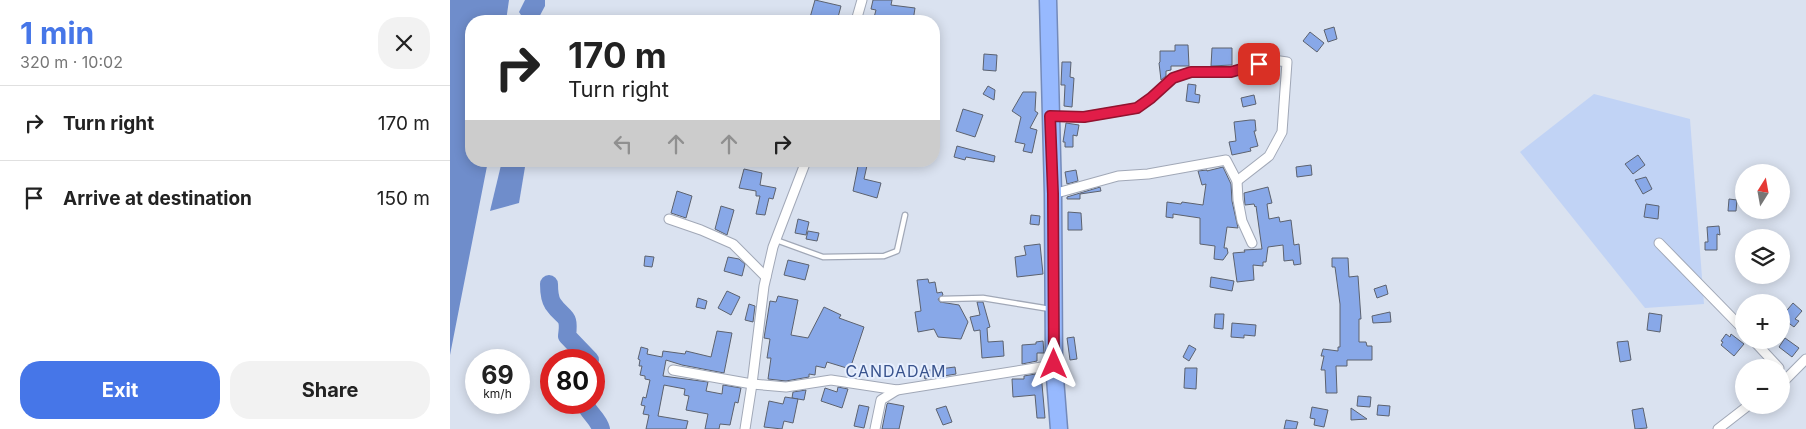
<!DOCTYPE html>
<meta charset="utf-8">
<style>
:root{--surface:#fff;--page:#f2f2f2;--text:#222;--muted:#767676;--line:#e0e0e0;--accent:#4676e8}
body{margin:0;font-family:Inter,sans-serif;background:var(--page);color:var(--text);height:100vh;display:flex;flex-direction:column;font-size:19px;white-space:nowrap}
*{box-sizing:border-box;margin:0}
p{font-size:16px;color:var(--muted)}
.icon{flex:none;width:28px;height:28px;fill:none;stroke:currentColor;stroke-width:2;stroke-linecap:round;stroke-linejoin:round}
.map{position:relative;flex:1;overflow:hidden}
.drawer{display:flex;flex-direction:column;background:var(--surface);width:450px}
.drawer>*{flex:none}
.hud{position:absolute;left:15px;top:15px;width:475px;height:152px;border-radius:20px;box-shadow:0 2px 12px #0003;background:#fff;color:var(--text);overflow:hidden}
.needle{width:32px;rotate:11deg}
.fabs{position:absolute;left:1285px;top:164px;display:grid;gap:10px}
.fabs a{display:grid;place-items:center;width:55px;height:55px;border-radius:50%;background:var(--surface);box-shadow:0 2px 12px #0003;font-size:25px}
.speed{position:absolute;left:15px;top:349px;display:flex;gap:10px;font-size:25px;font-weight:700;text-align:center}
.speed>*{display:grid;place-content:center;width:65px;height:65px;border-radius:50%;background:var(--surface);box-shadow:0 2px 12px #0003;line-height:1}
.speed small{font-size:12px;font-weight:400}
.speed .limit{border:8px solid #d22;background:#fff;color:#111}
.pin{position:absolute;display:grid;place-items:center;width:42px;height:42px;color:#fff;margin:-21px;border-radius:10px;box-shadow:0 2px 8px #0006}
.me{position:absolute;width:55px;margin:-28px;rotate:0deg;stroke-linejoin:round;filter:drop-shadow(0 0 4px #0008)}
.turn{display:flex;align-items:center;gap:18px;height:105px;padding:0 20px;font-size:22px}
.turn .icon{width:65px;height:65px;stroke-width:2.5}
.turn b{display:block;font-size:35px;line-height:42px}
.lanes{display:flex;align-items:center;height:48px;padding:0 20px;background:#0003;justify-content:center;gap:25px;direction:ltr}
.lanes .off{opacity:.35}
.round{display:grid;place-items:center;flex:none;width:52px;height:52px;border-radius:20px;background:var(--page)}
.overview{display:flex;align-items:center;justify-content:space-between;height:85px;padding:0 20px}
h1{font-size:30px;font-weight:700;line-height:38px;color:var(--accent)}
.action{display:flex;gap:10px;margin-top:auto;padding:10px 20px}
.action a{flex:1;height:58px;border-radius:20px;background:var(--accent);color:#fff;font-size:20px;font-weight:700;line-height:58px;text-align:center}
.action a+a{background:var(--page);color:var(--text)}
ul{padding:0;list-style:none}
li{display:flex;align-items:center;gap:15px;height:75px;padding:0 20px;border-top:1px solid var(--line)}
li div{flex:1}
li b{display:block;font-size:19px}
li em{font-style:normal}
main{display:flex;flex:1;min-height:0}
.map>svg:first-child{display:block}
.green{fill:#c1d3f5}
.water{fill:#6f8dcb}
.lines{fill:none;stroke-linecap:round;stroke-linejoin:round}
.river{stroke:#6f8dcb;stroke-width:18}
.building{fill:#88a8e8;stroke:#5c626f}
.lane-casing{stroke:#a1a8b7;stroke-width:7}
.street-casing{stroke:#a1a8b7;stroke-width:11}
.highway-casing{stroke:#748ab9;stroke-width:19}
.lane{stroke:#fff;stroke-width:4.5}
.street{stroke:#fff;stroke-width:9}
.highway{stroke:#97b9fe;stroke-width:16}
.route-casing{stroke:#92132f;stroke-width:12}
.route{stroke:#e11d48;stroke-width:9}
.labels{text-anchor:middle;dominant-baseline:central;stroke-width:4;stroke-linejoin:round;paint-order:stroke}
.quarter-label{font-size:16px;letter-spacing:1px;fill:#39538d;stroke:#e7effe}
</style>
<main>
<section class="drawer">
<div class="overview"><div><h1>1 min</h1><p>320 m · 10:02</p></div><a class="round"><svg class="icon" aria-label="close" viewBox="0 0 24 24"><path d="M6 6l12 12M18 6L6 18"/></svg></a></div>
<ul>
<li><svg class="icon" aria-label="right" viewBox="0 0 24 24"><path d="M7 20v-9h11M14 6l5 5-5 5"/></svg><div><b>Turn right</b></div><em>170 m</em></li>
<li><svg class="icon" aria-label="arrive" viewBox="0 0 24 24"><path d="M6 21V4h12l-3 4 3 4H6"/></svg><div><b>Arrive at destination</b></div><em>150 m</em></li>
</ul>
<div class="action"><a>Exit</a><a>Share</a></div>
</section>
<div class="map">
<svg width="1356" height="429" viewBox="0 0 1356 429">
<rect width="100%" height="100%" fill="#dae2f0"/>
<!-- green -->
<path class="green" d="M 1144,94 L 1240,119 L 1254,304 L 1195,308 L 1070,152 Z"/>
<!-- water -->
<g class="water">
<path d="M 0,0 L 59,0 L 56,21 L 21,21 L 21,161 L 38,161 L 0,355 Z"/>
<path d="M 75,0 L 95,0 L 95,6 L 87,21 L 75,21 L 69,12 Z"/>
<path d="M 52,161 L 76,161 L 69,203 L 40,211 Z"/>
</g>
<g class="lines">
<!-- river -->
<g class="river">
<path d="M 99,284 C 99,290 99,298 103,304 C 114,320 120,313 117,336 L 140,360"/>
<path d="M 134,402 C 138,413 148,418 151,429"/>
</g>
</g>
<!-- building -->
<g class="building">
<path d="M 365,0 L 391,6 L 387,21 L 359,21 Z"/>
<path d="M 423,0 L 442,0 L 441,5 L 465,8 L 463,21 L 423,21 L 426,10 L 421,9 Z"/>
<path d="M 884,27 L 887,39 L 878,42 L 874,30 Z"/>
<path d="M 860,32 L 874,43 L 867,52 L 853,41 Z"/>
<path d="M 725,45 L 738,45 L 739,66 L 721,66 L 721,70 L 716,71 L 716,76 L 711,80 L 709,63 L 710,62 L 710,51 L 725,51 Z"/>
<path d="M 762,48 L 782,48 L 782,65 L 761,66 Z"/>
<path d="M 534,54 L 547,55 L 546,71 L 533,70 Z"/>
<path d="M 612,62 L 621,62 L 620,77 L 624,78 L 622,107 L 614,106 L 615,85 L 611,85 Z"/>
<path d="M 807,71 L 809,79 L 799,81 L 797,74 Z"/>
<path d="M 738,84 L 746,85 L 745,94 L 750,95 L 749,103 L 736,101 Z"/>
<path d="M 538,86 L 545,90 L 544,100 L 533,94 Z"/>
<path d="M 573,92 L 586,92 L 585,111 L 588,113 L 580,128 L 587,130 L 582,153 L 573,151 L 575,144 L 565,142 L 571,117 L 562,111 Z"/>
<path d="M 804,95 L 806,104 L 793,107 L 791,98 Z"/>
<path d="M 513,109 L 533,115 L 525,137 L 506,131 Z"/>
<path d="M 800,120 L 805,120 L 806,131 L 804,131 L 808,146 L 800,148 L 801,151 L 782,155 L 779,142 L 786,141 L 784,122 Z"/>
<path d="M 616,123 L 629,125 L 627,136 L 623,135 L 623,147 L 615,147 L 615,142 L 613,142 Z"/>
<path d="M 507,146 L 545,156 L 544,162 L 516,157 L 515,160 L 504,157 Z"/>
<path d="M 1188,155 L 1195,165 L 1183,174 L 1175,164 Z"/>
<path d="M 409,161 L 418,161 L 414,179 L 431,183 L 427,198 L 403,191 Z"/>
<path d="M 861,165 L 862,175 L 847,177 L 846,167 Z"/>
<path d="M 773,167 L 781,184 L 782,201 L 788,228 L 777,227 L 774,248 L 777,248 L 778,253 L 773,260 L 764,259 L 765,246 L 750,244 L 750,218 L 723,214 L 723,218 L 716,217 L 717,202 L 731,204 L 732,202 L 753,205 L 756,184 L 752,185 L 748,171 L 757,170 L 757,171 Z"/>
<path d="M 294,169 L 312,173 L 310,185 L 326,188 L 323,199 L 319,198 L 315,215 L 306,214 L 310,196 L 306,196 L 306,191 L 289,188 Z"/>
<path d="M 626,170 L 628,181 L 617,184 L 615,172 Z"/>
<path d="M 1196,177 L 1202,189 L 1193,194 L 1185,180 Z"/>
<path d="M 650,187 L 651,191 L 630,194 L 630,199 L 617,199 L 617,197 Z"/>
<path d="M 818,187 L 822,203 L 817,204 L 819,219 L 829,217 L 830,222 L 841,220 L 844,245 L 849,244 L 851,264 L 844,265 L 843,260 L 834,261 L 833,245 L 818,247 L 816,262 L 813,262 L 813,266 L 803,265 L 804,280 L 787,282 L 783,253 L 795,252 L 794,250 L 812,249 L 806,206 L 805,207 L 804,204 L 795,205 L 794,193 Z"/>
<path d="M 227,191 L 242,196 L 236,218 L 221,213 Z"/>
<path d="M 1279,199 L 1287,200 L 1286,211 L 1278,211 Z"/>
<path d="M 1196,204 L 1209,206 L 1208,219 L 1194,217 Z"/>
<path d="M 271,206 L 284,210 L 277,235 L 265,229 Z"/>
<path d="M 618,212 L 631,213 L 632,230 L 618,230 Z"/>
<path d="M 581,215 L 590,216 L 589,225 L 580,224 Z"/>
<path d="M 348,219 L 359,222 L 356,235 L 345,233 Z"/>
<path d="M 1269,226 L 1270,235 L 1267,234 L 1267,250 L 1255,250 L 1255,242 L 1258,242 L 1257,227 Z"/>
<path d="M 358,231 L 369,233 L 367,241 L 356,239 Z"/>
<path d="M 590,244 L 593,274 L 567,277 L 565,257 L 576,255 L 574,246 Z"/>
<path d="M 195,256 L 204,257 L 202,267 L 194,266 Z"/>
<path d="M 278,257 L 289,259 L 295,264 L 292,276 L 274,271 Z"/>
<path d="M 882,258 L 898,258 L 899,277 L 908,276 L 911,319 L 909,319 L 909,342 L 916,342 L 917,346 L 922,346 L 922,360 L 897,360 L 897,366 L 886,366 L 887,393 L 876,393 L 875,370 L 871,370 L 874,356 L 871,356 L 873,349 L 888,351 L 888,347 L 890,347 L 890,304 L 885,267 L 882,267 Z"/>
<path d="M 338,260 L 359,265 L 355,280 L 334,275 Z"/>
<path d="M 761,277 L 784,281 L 782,291 L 760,287 Z"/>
<path d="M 478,279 L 479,283 L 485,282 L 487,293 L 492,292 L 493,295 L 488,299 L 490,302 L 509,305 L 518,322 L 511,339 L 488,337 L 484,329 L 468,332 L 465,312 L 471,311 L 467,280 Z"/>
<path d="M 936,285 L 938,294 L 927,298 L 924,289 Z"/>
<path d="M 277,291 L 290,297 L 281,315 L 268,308 Z"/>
<path d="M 328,296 L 348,300 L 341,335 L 358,338 L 374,307 L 391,315 L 389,318 L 414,327 L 400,369 L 377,362 L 375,368 L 366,366 L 365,375 L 359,374 L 359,377 L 336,381 L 318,379 L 321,358 L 317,358 L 320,339 L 314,338 L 320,301 L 326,302 Z"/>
<path d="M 248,298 L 257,301 L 255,309 L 246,307 Z"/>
<path d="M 527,302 L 533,302 L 540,327 L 537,328 L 538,342 L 553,341 L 554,356 L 532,358 L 530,330 L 524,331 L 520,317 L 530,315 Z"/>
<path d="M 1343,303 L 1352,311 L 1345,319 L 1349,321 L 1344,327 L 1333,319 L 1335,317 L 1333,315 Z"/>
<path d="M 299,304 L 305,306 L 303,322 L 295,320 Z"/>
<path d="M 940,312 L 941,322 L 923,323 L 922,316 Z"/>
<path d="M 1199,313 L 1212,315 L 1210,332 L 1197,330 Z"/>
<path d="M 765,314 L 774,314 L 773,329 L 764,328 Z"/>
<path d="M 782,323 L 806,325 L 805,336 L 794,335 L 794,338 L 781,337 Z"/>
<path d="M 267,331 L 282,333 L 274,373 L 232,365 L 216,360 L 213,376 L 258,382 L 256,391 L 272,394 L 273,385 L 291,388 L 288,403 L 285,402 L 280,425 L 270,424 L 269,429 L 255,429 L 258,414 L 236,410 L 239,396 L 234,395 L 235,389 L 214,385 L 208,416 L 238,421 L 236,429 L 196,429 L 199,415 L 193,414 L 195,406 L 191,405 L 193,397 L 196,398 L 200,380 L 195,379 L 195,376 L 190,375 L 192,366 L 189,366 L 190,360 L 188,359 L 191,347 L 198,349 L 197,354 L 212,357 L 213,351 L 235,354 L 236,351 L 261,357 Z"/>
<path d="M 1276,334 L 1280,337 L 1281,334 L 1294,344 L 1284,356 L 1271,345 L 1273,342 L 1271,341 Z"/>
<path d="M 624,337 L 627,359 L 620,360 L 617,338 Z"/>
<path d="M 1335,338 L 1349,348 L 1342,357 L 1329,347 Z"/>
<path d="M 593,341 L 594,353 L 587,353 L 587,361 L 572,364 L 572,345 L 586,344 L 586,342 Z"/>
<path d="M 1178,341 L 1181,360 L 1170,362 L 1167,342 Z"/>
<path d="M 739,345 L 746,349 L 739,361 L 733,357 Z"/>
<path d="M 505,367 L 506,374 L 475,379 L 473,371 Z"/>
<path d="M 735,368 L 747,368 L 746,389 L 734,388 Z"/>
<path d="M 591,373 L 595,418 L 587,418 L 585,395 L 563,397 L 562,379 L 574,379 L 574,376 Z"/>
<path d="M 388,387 L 398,389 L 392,408 L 371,401 L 375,388 L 387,392 Z"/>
<path d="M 356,390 L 354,400 L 342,398 L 343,392 Z"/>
<path d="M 908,396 L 921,397 L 920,407 L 907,406 Z"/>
<path d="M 335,397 L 348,399 L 343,423 L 334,421 L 332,429 L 314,427 L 319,401 L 333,404 Z"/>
<path d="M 438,403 L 454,406 L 449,429 L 432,429 L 437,404 Z"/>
<path d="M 409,405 L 419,407 L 414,428 L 404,426 Z"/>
<path d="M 928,405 L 940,406 L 939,416 L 927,415 Z"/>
<path d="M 496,406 L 502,422 L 493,425 L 486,409 Z"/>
<path d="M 862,407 L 878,410 L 874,427 L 864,425 L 865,419 L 860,418 Z"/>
<path d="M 901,408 L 917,419 L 901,420 Z"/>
<path d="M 1193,408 L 1197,428 L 1185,429 L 1182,410 Z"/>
<path d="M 836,420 L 848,422 L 846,429 L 834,429 Z"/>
</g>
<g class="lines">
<!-- lane casing -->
<g class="lane-casing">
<g id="lane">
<path d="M 326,240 L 373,257 L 434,256 L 447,251 L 455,215"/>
<path d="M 492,299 L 533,298 L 600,309"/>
</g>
</g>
<!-- street casing -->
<g class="street-casing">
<g id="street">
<path d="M 406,21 L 412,0"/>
<path d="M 600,116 L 634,117 L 687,108 L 701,98 L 723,78 L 741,72 L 781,72 L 823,60 L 837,62 L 832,132 L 819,156 L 787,181"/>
<path d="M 603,194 L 668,176 L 698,174 L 776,160 L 787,181 L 788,200 L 792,221 L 802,243"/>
<path d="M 219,219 L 251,230 L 283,244 L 316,277"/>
<path d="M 1209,243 L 1294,330"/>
<path d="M 1303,340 L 1329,368"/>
<path d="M 223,370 L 302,384 L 336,387 L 381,380 L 447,390 L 604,365"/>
<path d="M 1331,384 L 1356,359"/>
<path d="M 295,429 L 302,384 L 314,286 L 323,247 L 356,161"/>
<path d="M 425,429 L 431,400 L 447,390"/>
<path d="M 1268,429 L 1299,405"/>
</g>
</g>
<!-- highway casing -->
<g class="highway-casing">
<path id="highway" d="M 598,0 L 603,194 L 604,365 L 609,429"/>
</g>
<!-- lane -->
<use href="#lane" class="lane"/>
<!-- street -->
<use href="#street" class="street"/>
<!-- highway -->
<use href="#highway" class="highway"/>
</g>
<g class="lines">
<!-- route casing -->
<g class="route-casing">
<path id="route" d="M 604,364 L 603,194 L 600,116 L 634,117 L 687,108 L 701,98 L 723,78 L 741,72 L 781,72 L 809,64"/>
</g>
<!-- route -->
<use href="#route" class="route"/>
</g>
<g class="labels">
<!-- quarter labels -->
<g class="quarter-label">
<text x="446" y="371">CANDADAM</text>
</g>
</g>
</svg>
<div class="fabs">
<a><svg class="needle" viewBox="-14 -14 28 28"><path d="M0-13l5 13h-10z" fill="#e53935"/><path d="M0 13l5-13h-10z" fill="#767676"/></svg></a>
<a><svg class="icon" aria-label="layers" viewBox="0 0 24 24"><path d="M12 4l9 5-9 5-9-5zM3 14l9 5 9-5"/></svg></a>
<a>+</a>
<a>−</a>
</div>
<div class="speed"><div>69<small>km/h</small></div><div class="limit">80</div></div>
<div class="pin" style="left:809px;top:64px;background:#d93025"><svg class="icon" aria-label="arrive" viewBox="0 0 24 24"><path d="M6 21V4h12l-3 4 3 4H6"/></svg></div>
<svg class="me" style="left:604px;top:364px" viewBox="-20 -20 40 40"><path d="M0-17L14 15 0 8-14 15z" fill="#e11d48" stroke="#fff" stroke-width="4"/></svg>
<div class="hud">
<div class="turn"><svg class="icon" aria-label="right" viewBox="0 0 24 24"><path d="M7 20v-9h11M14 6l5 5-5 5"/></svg><div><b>170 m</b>Turn right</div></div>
<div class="lanes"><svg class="icon off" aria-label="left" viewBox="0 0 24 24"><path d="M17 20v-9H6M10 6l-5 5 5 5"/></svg><svg class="icon off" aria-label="ahead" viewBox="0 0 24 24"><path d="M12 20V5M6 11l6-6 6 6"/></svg><svg class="icon off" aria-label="ahead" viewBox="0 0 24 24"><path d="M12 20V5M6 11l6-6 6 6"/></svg><svg class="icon" aria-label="right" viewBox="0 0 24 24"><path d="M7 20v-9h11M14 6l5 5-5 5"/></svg></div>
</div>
</div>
</main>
